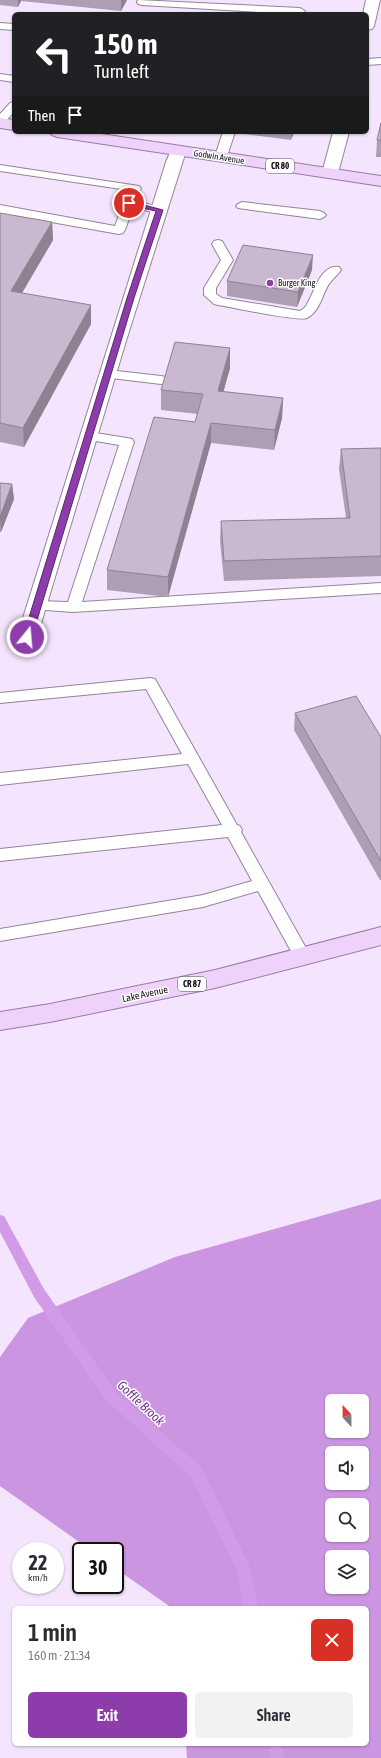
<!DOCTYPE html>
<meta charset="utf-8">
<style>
:root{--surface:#fff;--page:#f2f2f3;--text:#2b2b33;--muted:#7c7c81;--accent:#8d3cab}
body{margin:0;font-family:"Asap Condensed",sans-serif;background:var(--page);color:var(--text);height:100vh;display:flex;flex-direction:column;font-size:15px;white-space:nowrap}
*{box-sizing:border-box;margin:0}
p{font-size:13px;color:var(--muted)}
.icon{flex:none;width:22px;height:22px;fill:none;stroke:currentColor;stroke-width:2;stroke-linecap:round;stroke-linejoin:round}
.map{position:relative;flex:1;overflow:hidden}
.details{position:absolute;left:12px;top:1606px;width:357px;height:140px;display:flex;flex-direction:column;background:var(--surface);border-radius:6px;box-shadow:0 1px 3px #0004}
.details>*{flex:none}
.hud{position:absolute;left:12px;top:12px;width:357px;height:122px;border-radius:6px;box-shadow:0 1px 3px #0004;background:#202124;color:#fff;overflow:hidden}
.needle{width:26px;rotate:338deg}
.tools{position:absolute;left:325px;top:1394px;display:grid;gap:8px}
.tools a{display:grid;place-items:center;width:44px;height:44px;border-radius:6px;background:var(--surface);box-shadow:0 1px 3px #0004;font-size:20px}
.speed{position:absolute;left:12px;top:1542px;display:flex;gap:8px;font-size:20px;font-weight:700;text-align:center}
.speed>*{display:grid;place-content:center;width:52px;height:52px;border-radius:50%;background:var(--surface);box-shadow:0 1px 3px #0004;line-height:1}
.speed small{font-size:10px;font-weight:400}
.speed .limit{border:2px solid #111;border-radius:6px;background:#fff;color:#111}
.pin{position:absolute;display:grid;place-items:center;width:34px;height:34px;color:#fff;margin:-17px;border:2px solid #fff;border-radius:50%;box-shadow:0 1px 4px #0007}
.me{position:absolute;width:44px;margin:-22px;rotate:17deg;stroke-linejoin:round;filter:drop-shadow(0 0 3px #0008)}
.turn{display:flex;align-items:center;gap:14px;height:84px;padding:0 16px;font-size:18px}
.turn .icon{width:52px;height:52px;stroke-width:2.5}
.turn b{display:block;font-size:28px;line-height:34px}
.then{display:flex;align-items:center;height:38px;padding:0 16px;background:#0003;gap:8px;font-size:15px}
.round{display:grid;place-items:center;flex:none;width:42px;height:42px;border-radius:6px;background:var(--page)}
.summary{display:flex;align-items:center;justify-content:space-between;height:68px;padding:0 16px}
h1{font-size:24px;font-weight:600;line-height:30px}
.primary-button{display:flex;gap:8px;margin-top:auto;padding:8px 16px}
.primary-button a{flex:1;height:46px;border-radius:6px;background:var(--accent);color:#fff;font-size:16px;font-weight:600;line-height:46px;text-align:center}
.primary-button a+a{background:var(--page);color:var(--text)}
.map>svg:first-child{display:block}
.forest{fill:#cb95e1;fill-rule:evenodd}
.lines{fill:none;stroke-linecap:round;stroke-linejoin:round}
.stream{fill:#d29be8;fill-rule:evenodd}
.lane-casing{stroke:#93849a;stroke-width:2}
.street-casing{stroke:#93849a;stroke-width:2}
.primary-casing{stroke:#9a7aa8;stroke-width:2}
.lane{fill:#fff;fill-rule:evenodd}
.street{fill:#fff;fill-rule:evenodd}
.primary{fill:#eed2fa;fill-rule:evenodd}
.wall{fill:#ad9eb3}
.shaded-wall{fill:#8d8192}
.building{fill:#c9b8d0;stroke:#8d8192}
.route{fill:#8d3cab;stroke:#5c276f}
.poi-dot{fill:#8d3cab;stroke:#fff;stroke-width:1.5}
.labels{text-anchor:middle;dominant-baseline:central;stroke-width:3;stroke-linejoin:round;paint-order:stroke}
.far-street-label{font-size:9px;fill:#140e16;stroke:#fff}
.shield{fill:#fff;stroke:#5a565c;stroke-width:1}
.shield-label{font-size:9px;font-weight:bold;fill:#140e16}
.far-poi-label{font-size:9px;fill:#140e16;stroke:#fff;text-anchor:start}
.street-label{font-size:10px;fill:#140e16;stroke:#fff}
.near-water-label{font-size:13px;font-style:italic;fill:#74328c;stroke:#fff}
</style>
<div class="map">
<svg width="381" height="1758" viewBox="0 0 381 1758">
<rect width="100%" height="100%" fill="#f5e4fd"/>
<!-- forest -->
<path class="forest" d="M 381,1199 L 381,1758 L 187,1758 L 186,1744 L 367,1744 L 367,1608 L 172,1608 L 115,1568 L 115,1551 L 92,1551 L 0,1486 L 0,1357 L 28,1318 L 175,1257 ZM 332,1401 L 362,1401 L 362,1431 L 332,1431 ZM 332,1453 L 362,1453 L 362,1483 L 332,1483 ZM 332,1505 L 362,1505 L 362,1535 L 332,1535 ZM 332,1557 L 362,1557 L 362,1587 L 332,1587 Z"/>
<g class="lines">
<!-- stream -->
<g class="stream">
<path d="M 0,1215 L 4,1216 L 44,1289 L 115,1391 L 201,1467 L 250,1567 L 258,1608 L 244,1608 L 236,1568 L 191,1477 L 105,1399 L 34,1297 L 0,1232 Z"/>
<path d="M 268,1744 L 282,1744 L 284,1758 L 270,1758 Z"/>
</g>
<!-- lane casing -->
<g class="lane-casing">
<g id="lane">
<path d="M 138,0 L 300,8 L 305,11 L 304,14 L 294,14 L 142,5 L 138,4 L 137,2 Z"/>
<path d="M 0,23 L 14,24 L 14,30 L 0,29 Z"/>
<path d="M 381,58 L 381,64 L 367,65 L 367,59 Z"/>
<path d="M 0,74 L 14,76 L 14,82 L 0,80 Z"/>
<path d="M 14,102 L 14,112 L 4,123 L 0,124 L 0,114 L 10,103 Z"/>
<path d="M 223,132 L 235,132 L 227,156 L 221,159 L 215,156 Z"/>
<path d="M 0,165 L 139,186 L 141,188 L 136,201 L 164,208 L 166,210 L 164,212 L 160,214 L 133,207 L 125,230 L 123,233 L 119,234 L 0,213 L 0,205 L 115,226 L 128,190 L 0,171 Z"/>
<path d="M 242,202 L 320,211 L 324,213 L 326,215 L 324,217 L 320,219 L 238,208 L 236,206 L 238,204 Z"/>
<path d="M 218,240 L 222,241 L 233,260 L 216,288 L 216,294 L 222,298 L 300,311 C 303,309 306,307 307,304 C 314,293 321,263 339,267 L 341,270 C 338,275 332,279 329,284 C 322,295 320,311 307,318 C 298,322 232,307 218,305 L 214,304 L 204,295 L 204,288 L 221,260 L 212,244 L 214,241 Z"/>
<path d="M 108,370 L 161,376 L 166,377 L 167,380 L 166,383 L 161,384 L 103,377 L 102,374 L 103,371 Z"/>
<path d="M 89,432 L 127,438 L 132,439 L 134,442 L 82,602 L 381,583 L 381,593 L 73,612 L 32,609 L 30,606 L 32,603 L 37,601 L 68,602 L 119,445 L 84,439 L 82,436 L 84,433 Z"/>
<path d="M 150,678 L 155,679 L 237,825 L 240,826 L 242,830 L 241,832 L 311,957 L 309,962 L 303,964 L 297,962 L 258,891 L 203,907 L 0,941 L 0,929 L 203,895 L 252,881 L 228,837 L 0,861 L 0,849 L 222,825 L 188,764 L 0,785 L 0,773 L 182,754 L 146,689 L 0,703 L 0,693 Z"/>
</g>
</g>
<!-- street casing -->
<g class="street-casing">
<g id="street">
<path d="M 366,0 L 380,0 L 374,26 L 372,29 L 367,30 L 367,14 L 363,14 Z"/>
<path d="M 333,132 L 349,132 L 338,173 L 336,176 L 330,178 L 324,176 L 322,173 Z"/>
<path d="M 178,146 L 184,148 L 186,151 L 126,341 L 37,637 L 34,642 L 27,644 L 20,642 L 17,637 L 166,162 L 172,148 Z"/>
</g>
</g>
<!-- primary casing -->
<g class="primary-casing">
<g id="primary">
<path d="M 0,118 L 14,120 L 14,130 L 0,128 Z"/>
<path d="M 49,132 L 88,132 L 381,176 L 381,186 L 57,137 L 52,135 Z"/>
<path d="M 381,927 L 381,945 L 215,988 L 50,1022 L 0,1030 L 0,1012 L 50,1004 L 215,970 Z"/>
</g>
</g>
<!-- lane -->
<use href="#lane" class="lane"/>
<!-- street -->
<use href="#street" class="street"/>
<!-- primary -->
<use href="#primary" class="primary"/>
</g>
<!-- wall -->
<g class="wall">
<path d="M 0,0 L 127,0 L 121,11 L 21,1 L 18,7 L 0,5 Z"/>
<path d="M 381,123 L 381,157 L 376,157 L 377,140 Z"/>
<path d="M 230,132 L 294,132 L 291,140 Z"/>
<path d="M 0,213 L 52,222 L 53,240 L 22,293 L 91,324 L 24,447 L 0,442 Z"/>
<path d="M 312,270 L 297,307 L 227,296 L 227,281 Z"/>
<path d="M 230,348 L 230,368 L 223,392 L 283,398 L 282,418 L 274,450 L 211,443 L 168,597 L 107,590 L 107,570 L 195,422 L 198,414 L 161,410 L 161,390 Z"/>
<path d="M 381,448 L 381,576 L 224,581 L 220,541 L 221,521 L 346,518 L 339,469 L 341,449 Z"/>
<path d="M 0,483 L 12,484 L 14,499 L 1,532 L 0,532 Z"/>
<path d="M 295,713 L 381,737 L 381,880 L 380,880 L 294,730 Z"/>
</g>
<!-- shaded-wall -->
<g class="shaded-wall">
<path d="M 18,0 L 21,0 L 21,1 L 18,7 Z"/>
<path d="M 121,0 L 127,0 L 121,11 Z"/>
<path d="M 292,132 L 294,132 L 291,140 Z"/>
<path d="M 52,222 L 53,240 L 12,310 L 11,291 Z"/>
<path d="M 313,255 L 312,270 L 297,307 L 298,292 Z"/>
<path d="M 91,305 L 91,324 L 24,447 L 23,428 Z"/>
<path d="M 230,348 L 230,368 L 218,411 L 218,391 Z"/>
<path d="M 283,398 L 282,418 L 274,450 L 275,430 Z"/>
<path d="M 211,423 L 211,443 L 168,597 L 168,577 Z"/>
<path d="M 12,484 L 14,499 L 1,532 L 0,517 Z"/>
</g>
<!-- building -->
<g class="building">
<path d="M 381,123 L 381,140 L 377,140 Z"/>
<path d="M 0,213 L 52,222 L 11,291 L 91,305 L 23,428 L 0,423 Z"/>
<path d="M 243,245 L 313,255 L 298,292 L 227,281 Z"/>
<path d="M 175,342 L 230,348 L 218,391 L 283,398 L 275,430 L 211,423 L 168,577 L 107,570 L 154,417 L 195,422 L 203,394 L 161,390 Z"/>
<path d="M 381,448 L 381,556 L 224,561 L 221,521 L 350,518 L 341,449 Z"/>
<path d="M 0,483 L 12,484 L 0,517 Z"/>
<path d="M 356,696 L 381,737 L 381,861 L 295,713 Z"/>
</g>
<!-- route -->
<path class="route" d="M 129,201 L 163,210 L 134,298 L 32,637 L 27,640 L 23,637 L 127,298 L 156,211 L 127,205 L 127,202 Z"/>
<!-- markers -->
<circle class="poi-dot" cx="270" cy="283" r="4"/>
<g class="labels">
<!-- far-street labels -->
<g class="far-street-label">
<text transform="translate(219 157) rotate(9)">Godwin Avenue</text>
</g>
<!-- shield labels -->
<g class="shield">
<rect x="266" y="159" width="28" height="14" rx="3"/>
<rect x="178" y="977" width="28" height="14" rx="3"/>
</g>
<g class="shield-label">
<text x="280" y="166">CR 80</text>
<text x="192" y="984">CR 87</text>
</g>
<!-- far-poi labels -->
<g class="far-poi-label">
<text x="278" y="283">Burger King</text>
</g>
<!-- street labels -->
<g class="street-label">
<text transform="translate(145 994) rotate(-12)">Lake Avenue</text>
</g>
<!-- near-water labels -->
<g class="near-water-label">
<text transform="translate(141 1403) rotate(43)">Goffle Brook</text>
</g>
</g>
</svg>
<div class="tools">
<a><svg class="needle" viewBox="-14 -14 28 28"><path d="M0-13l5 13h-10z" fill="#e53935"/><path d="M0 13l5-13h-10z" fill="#7c7c81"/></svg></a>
<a><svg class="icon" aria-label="sound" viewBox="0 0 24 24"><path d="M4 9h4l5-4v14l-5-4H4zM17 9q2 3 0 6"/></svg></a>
<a><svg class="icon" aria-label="search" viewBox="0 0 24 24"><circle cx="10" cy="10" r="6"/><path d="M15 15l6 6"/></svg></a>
<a><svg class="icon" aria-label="layers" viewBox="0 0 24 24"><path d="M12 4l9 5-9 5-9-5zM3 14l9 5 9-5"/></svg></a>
</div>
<div class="speed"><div>22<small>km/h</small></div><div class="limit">30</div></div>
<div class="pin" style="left:129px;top:203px;background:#d93025"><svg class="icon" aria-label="arrive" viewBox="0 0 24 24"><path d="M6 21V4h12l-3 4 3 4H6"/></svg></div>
<svg class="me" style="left:27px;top:637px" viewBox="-20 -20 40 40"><circle r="17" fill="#8d3cab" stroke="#fff" stroke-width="3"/><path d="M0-11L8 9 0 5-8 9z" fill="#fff"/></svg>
<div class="hud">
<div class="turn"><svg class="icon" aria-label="left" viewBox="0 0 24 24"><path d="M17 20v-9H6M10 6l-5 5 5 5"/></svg><div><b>150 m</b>Turn left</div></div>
<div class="then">Then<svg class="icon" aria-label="arrive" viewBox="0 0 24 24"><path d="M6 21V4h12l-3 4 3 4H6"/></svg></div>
</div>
<section class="details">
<div class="summary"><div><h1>1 min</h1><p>160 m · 21:34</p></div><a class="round" style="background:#d93025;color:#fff"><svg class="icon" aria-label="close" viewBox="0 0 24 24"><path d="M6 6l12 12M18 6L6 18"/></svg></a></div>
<div class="primary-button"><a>Exit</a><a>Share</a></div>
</section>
</div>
